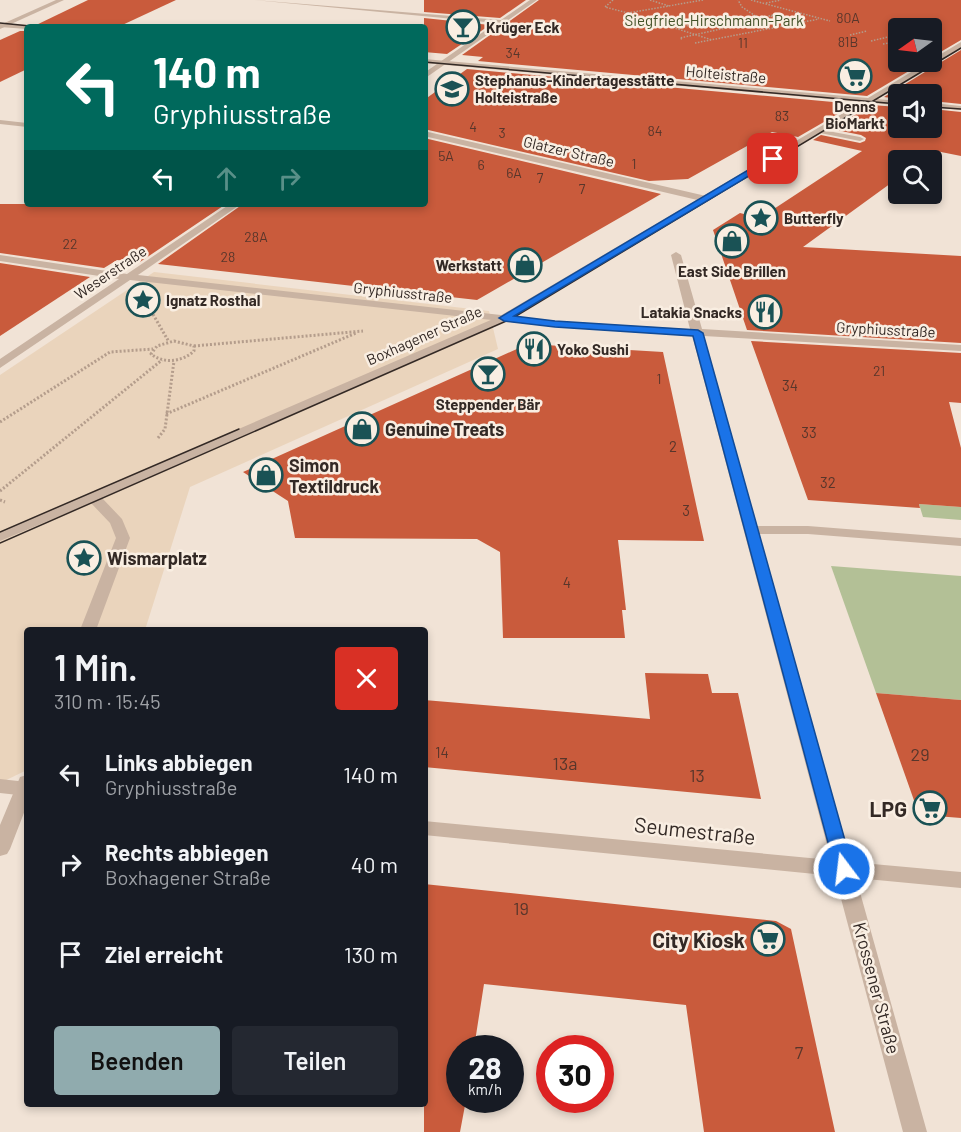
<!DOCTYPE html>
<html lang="de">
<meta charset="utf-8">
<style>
:root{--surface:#171b24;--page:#242831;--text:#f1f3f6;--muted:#9ea1a6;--accent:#90abae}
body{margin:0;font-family:Barlow,sans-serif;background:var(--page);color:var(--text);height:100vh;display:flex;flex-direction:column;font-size:22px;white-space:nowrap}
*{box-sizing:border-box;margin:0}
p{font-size:20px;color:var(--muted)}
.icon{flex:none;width:33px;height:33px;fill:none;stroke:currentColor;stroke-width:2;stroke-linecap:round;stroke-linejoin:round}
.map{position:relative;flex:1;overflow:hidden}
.panel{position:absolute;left:24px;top:627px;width:404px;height:480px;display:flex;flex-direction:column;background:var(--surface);border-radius:6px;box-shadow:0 3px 9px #0003}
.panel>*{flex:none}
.top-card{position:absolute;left:24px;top:24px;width:404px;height:183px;border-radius:6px;box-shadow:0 3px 9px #0003;background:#00695c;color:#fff;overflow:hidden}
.needle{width:39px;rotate:256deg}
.controls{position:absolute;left:888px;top:18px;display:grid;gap:12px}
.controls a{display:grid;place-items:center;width:54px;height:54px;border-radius:6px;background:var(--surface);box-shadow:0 3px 9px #0003;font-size:30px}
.speed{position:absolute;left:446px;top:1035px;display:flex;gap:12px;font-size:30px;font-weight:700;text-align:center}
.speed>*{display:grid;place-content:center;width:78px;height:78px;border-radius:50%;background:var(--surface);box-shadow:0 3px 9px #0003;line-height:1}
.speed small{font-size:15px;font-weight:400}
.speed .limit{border:9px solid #d22;background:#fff;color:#111}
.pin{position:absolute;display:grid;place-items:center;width:51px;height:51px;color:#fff;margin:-26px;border-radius:12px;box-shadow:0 3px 9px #0006}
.me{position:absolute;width:66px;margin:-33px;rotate:345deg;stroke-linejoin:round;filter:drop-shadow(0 0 4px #0008)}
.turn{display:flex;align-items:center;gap:21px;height:126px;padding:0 30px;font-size:27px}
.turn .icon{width:78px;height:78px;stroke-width:2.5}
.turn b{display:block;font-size:42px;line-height:51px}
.lanes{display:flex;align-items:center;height:57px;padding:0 30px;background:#0003;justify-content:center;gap:30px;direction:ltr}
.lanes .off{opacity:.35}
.round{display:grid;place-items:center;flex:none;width:63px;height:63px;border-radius:6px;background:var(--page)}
.summary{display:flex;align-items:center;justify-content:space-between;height:102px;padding:0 30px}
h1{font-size:36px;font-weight:600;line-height:45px}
.cta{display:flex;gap:12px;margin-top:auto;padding:12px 30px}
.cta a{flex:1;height:69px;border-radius:6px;background:var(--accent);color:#111;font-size:24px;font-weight:600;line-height:69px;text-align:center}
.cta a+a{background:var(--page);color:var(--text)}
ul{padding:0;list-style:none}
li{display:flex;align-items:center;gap:18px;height:90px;padding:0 30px}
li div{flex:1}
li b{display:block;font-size:22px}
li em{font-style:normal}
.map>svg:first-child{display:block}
.green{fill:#b3c096}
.plaza{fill:#ead4bc}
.building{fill:#c95b3c}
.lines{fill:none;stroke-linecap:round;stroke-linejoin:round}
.path-far1{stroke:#b49d8c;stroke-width:1.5;stroke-dasharray:1.5 1.5;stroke-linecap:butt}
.path{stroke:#b49d8c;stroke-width:3;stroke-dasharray:2 2;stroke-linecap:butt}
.service{fill:#c9b3a2;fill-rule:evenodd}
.minor{fill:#c9b3a2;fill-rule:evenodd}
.tertiary{fill:#c9b3a2;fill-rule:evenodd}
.tram{stroke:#332925;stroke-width:1.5}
.route{fill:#1a73e8;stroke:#114b97;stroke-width:1.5}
.labels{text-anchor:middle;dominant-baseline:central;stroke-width:5;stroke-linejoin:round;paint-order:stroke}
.far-number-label{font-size:14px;fill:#58362b}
.far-park-label{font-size:15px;fill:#435228;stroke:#f9eee2}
.far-poi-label{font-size:15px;font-weight:bold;fill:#332925;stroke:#f9eee2;text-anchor:start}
.far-street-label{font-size:15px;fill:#332925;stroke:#f9eee2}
.number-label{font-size:15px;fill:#58362b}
.poi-label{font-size:18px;font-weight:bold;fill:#332925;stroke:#f9eee2;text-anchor:start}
.near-number-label{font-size:18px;fill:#58362b}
.street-label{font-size:18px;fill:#332925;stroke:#f9eee2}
.near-poi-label{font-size:21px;font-weight:bold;fill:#332925;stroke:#f9eee2;text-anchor:end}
.near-street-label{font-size:21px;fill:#332925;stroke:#f9eee2}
</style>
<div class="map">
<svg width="961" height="1132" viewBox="0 0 961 1132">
<rect width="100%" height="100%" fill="#f1e3d6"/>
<!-- green -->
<g class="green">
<path d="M 919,504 L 961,507 L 961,520 L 923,517 Z"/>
<path d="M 831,566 L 961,576 L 961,700 L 876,693 Z"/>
</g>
<!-- plaza -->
<path class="plaza" d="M 154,272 L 489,311 L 498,349 L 190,487 L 145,630 L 27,630 L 27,770 L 0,783 L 0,375 Z"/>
<!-- building -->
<g class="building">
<path d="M 88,0 L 176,0 L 118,27 L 32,27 Z"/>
<path d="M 424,0 L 526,0 L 500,18 L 424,12 Z"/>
<path d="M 539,0 L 961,0 L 961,40 L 932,57 L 932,28 L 898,28 L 898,62 L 924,62 L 867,96 L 478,61 L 483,57 L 462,55 Z"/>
<path d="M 424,18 L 490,25 L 447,54 L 424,52 Z"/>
<path d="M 20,31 L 27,31 L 27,69 L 0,82 L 0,40 Z"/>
<path d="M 961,50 L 961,104 L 932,101 L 932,94 L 898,94 L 898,99 L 884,97 Z"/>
<path d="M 467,69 L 855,104 L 798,137 L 772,132 L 688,179 L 649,181 L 424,129 L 424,100 Z"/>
<path d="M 872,105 L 898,107 L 898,128 L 932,128 L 932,109 L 961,112 L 961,156 L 936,151 L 922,160 L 898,160 L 898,178 L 803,247 L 961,256 L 961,343 L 747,330 L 713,230 L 740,213 L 760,218 L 862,151 L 813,140 L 821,135 L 860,143 L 865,141 L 866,138 L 861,135 L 831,129 Z"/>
<path d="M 424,138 L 661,194 L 477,300 L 158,264 L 243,204 L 424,204 Z"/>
<path d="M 0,204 L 226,204 L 140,262 L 117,260 L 104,268 L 0,253 Z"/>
<path d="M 0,263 L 90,277 L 0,336 Z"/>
<path d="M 751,341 L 961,353 L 961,403 L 949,402 L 961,448 L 961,507 L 919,504 L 920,508 L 808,500 Z"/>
<path d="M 528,344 L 663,352 L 704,541 L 618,540 L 626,610 L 622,610 L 625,638 L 503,638 L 500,552 L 477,539 L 295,538 L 288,501 L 243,472 Z"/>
<path d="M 645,673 L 708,674 L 712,693 L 738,693 L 761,799 L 424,767 L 424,700 L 650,719 Z"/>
<path d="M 876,693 L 961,700 L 961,818 L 936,816 L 916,806 Z"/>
<path d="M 424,884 L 776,921 L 791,929 L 835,1132 L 704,1132 L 686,1005 L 484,984 L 474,1048 L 459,1048 L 459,1100 L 466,1100 L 460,1132 L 424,1132 Z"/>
</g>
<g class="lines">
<!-- path-far1 -->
<g class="path-far1">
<path d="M 613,0 L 605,7 L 628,13"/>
<path d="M 650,0 L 669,6"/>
<path d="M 703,0 L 628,13 L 712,40"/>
<path d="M 751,0 L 830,21"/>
<path d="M 766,3 L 781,0"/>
<path d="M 773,15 L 780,17 L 769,16 Z"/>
<path d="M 757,17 L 769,17"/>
<path d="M 693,19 L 711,24 L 692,27 L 678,23 Z"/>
<path d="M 850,35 L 867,31"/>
<path d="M 682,39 L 680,38 L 757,21 L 757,17 L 742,7 L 738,0"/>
<path d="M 871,41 L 888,37"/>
<path d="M 695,43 L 819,19"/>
<path d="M 883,44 L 898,41"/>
</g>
<!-- path -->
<g class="path">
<path d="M 147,304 L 169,342"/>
<path d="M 174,341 L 194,346 L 194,351 C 182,362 164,364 151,354 L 157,346 Z"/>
<path d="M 194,346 L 363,331"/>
<path d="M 166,414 L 356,333"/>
<path d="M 0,422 L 110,352 L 153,349"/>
<path d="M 158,438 L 165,429 L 174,361"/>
<path d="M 0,491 L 162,360"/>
<path d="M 0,500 L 5,502"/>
</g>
<!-- service -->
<path class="service" d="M 817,129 L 860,137 L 864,139 L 860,141 L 820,133 L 817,133 Z"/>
<!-- minor -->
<g class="minor">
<path d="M 56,0 L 64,0 L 0,29 L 0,25 Z"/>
<path d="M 254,0 L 501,20 L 530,0 L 537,0 L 424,79 L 424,73 L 496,23 Z"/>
<path d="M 0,120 L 27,123 L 27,127 L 0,124 Z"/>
<path d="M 424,131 L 706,196 L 711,199 L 706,202 L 424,136 Z"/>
<path d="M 230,204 L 241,204 L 138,275 L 555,321 L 690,329 L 671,255 L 676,252 L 681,255 L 702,329 L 961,345 L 961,351 L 704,336 L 757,526 L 808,526 L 961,538 L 961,546 L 808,534 L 759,534 L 851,862 L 961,872 L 961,888 L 856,878 L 927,1132 L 903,1132 L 835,876 L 424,835 L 424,821 L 831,860 L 692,335 L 555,327 L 130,280 L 0,368 L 0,359 L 119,279 L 0,261 L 0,255 L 127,274 Z"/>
<path d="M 0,779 L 27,782 L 27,796 L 0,793 Z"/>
</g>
<!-- tertiary -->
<g class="tertiary">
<path d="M 0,23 L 27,25 L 30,27 L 27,29 L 0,27 Z"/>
<path d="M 961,42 L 961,47 L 877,99 L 898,101 L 898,105 L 871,103 L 508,320 L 102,498 L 122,519 L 130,538 L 96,630 L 80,630 L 116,538 L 110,523 L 91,503 L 0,541 L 0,532 L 500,316 L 862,102 L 424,63 L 424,59 L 868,98 Z"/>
<path d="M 932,103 L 961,106 L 961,110 L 932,107 Z"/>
<path d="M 27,775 L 27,805 L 10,849 L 7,854 L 0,856 L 0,825 L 18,782 L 20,777 Z"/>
</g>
<!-- tram -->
<g class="tram">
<path d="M 0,23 L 40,27"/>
<path d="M 424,62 L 898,104"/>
<path d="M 932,107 L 961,109"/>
<path d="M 0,532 L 239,429"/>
<path d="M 0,543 L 511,319 L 961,48"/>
</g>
</g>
<!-- route -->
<path class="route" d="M 770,157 L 777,159 L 514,316 L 555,321 L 698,330 L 703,333 L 853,869 L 850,874 L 838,874 L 835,869 L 693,336 L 555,327 L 504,321 L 499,318 Z"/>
<!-- icons -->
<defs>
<g id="bar-ring" transform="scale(1.725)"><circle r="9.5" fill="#f9eee2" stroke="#1a5255" stroke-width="1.5"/><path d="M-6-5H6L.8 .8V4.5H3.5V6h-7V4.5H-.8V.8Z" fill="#1a5255"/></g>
<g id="supermarket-ring" transform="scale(1.725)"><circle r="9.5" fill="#f9eee2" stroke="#1a5255" stroke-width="1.5"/><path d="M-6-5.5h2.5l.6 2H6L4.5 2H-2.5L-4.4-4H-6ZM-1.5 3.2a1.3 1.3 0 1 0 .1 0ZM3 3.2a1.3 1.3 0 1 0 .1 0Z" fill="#1a5255"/></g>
<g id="school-ring" transform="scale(1.725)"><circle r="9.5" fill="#f9eee2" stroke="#1a5255" stroke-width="1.5"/><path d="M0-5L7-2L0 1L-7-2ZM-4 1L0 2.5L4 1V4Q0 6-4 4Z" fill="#1a5255"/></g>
<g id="sight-ring" transform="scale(1.725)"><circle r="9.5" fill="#f9eee2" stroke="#1a5255" stroke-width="1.5"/><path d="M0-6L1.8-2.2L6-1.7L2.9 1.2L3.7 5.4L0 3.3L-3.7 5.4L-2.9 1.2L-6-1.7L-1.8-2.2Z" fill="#1a5255"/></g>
<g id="shop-ring" transform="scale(1.725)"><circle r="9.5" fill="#f9eee2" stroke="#1a5255" stroke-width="1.5"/><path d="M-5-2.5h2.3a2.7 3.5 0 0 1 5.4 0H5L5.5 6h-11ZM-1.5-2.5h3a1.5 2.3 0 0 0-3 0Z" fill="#1a5255"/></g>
<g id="restaurant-ring" transform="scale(1.725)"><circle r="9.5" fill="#f9eee2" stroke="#1a5255" stroke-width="1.5"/><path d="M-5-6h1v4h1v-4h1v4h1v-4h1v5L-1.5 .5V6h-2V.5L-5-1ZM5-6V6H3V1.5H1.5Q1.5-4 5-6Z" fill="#1a5255"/></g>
</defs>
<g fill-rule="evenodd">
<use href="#bar-ring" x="463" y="27"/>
<use href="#supermarket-ring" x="855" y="76"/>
<use href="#school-ring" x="452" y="89"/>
<use href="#sight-ring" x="761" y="218"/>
<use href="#shop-ring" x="732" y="241"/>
<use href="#shop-ring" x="525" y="265"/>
<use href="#sight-ring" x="143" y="300"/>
<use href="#restaurant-ring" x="765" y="312"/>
<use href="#restaurant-ring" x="534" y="349"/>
<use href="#bar-ring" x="488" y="374"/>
<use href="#shop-ring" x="362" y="429"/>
<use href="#shop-ring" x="266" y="475"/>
<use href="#sight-ring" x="84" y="558"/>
<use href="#supermarket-ring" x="930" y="808"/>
<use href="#supermarket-ring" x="768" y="939"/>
</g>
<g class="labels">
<!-- far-number labels -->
<g class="far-number-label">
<text x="848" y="17">80A</text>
<text x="848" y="41">81B</text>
<text x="743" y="42">11</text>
<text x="513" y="52">34</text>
<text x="782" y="115">83</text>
<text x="473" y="126">4</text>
<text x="655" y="130">84</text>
<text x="502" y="132">3</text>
<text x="446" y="155">5A</text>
<text x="634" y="163">1</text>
<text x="481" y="164">6</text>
<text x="514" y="172">6A</text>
<text x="540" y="177">7</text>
<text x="582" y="188">7</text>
<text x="256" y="236">28A</text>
<text x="70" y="243">22</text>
<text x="228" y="256">28</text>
<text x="879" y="370">21</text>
<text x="659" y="378">1</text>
</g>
<!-- far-park labels -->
<g class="far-park-label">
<text x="714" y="20">Siegfried-Hirschmann-Park</text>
</g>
<!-- far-poi labels -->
<g class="far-poi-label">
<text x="486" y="27">Krüger Eck</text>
<text x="475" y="80">Stephanus-Kindertagesstätte<tspan x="475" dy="17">Holteistraße</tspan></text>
<text x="855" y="106" text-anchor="middle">Denns<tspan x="855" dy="17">BioMarkt</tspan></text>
<text x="784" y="218">Butterfly</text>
<text x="502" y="265" text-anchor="end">Werkstatt</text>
<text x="732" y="271" text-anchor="middle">East Side Brillen</text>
<text x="166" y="300">Ignatz Rosthal</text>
<text x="742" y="312" text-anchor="end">Latakia Snacks</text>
<text x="557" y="349">Yoko Sushi</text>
<text x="488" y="404" text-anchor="middle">Steppender Bär</text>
</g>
<!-- far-street labels -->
<g class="far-street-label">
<text transform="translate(726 74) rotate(5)">Holteistraße</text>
<text transform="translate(569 151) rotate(13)">Glatzer Straße</text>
<text transform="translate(110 272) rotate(-34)">Weserstraße</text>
<text transform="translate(403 292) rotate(6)">Gryphiusstraße</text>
<text transform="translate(886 329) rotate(3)">Gryphiusstraße</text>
<text transform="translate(424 335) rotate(-24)">Boxhagener Straße</text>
</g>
<!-- number labels -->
<g class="number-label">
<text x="790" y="385">34</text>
<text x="809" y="432">33</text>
<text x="673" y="446">2</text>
<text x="828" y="482">32</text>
<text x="686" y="510">3</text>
<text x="567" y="582">4</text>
<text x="442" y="752">14</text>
</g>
<!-- poi labels -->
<g class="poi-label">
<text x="385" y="429">Genuine Treats</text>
<text x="289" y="465">Simon<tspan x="289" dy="21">Textildruck</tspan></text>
<text x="107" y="558">Wismarplatz</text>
</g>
<!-- near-number labels -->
<g class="near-number-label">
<text x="920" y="754">29</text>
<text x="565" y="763">13a</text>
<text x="697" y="775">13</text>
<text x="521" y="908">19</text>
<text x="799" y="1052">7</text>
</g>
<!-- street labels -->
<g class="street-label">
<text transform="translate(877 988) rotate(75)">Krossener Straße</text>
</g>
<!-- near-poi labels -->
<g class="near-poi-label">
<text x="907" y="808">LPG</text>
<text x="745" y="939">City Kiosk</text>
</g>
<!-- near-street labels -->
<g class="near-street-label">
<text transform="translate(695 830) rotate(6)">Seumestraße</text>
</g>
</g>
</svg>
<div class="controls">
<a><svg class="needle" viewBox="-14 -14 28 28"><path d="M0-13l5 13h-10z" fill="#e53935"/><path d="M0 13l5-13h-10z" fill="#9ea1a6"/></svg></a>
<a><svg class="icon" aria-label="sound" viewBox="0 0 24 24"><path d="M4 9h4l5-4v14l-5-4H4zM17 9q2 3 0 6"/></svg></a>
<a><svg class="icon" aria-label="search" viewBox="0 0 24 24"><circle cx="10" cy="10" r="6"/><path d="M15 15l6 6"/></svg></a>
</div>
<div class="speed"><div>28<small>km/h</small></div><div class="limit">30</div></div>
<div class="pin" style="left:773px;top:159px;background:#d93025"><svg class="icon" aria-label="arrive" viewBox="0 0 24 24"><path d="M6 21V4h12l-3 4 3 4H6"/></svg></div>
<svg class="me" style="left:844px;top:869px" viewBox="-20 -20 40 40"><circle r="17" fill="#1a73e8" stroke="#fff" stroke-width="3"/><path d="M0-11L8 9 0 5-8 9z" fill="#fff"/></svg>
<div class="top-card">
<div class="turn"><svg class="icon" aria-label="left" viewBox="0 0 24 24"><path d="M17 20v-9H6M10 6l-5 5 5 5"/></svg><div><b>140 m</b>Gryphiusstraße</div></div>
<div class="lanes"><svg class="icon" aria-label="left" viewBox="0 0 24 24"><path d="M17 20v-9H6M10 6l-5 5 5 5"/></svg><svg class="icon off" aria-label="ahead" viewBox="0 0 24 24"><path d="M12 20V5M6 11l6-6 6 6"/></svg><svg class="icon off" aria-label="right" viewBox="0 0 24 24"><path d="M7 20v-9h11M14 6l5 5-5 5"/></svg></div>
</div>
<section class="panel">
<div class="summary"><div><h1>1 Min.</h1><p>310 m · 15:45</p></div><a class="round" style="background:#d93025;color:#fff"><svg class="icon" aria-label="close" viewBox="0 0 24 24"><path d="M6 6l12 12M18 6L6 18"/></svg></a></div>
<ul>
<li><svg class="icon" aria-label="left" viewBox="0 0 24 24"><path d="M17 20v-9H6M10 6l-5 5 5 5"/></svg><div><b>Links abbiegen</b><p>Gryphiusstraße</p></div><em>140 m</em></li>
<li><svg class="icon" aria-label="right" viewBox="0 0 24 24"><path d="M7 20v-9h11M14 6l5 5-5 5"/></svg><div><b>Rechts abbiegen</b><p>Boxhagener Straße</p></div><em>40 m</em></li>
<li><svg class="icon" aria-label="arrive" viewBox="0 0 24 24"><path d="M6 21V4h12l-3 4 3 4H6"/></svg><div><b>Ziel erreicht</b></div><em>130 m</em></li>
</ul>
<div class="cta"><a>Beenden</a><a>Teilen</a></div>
</section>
</div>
